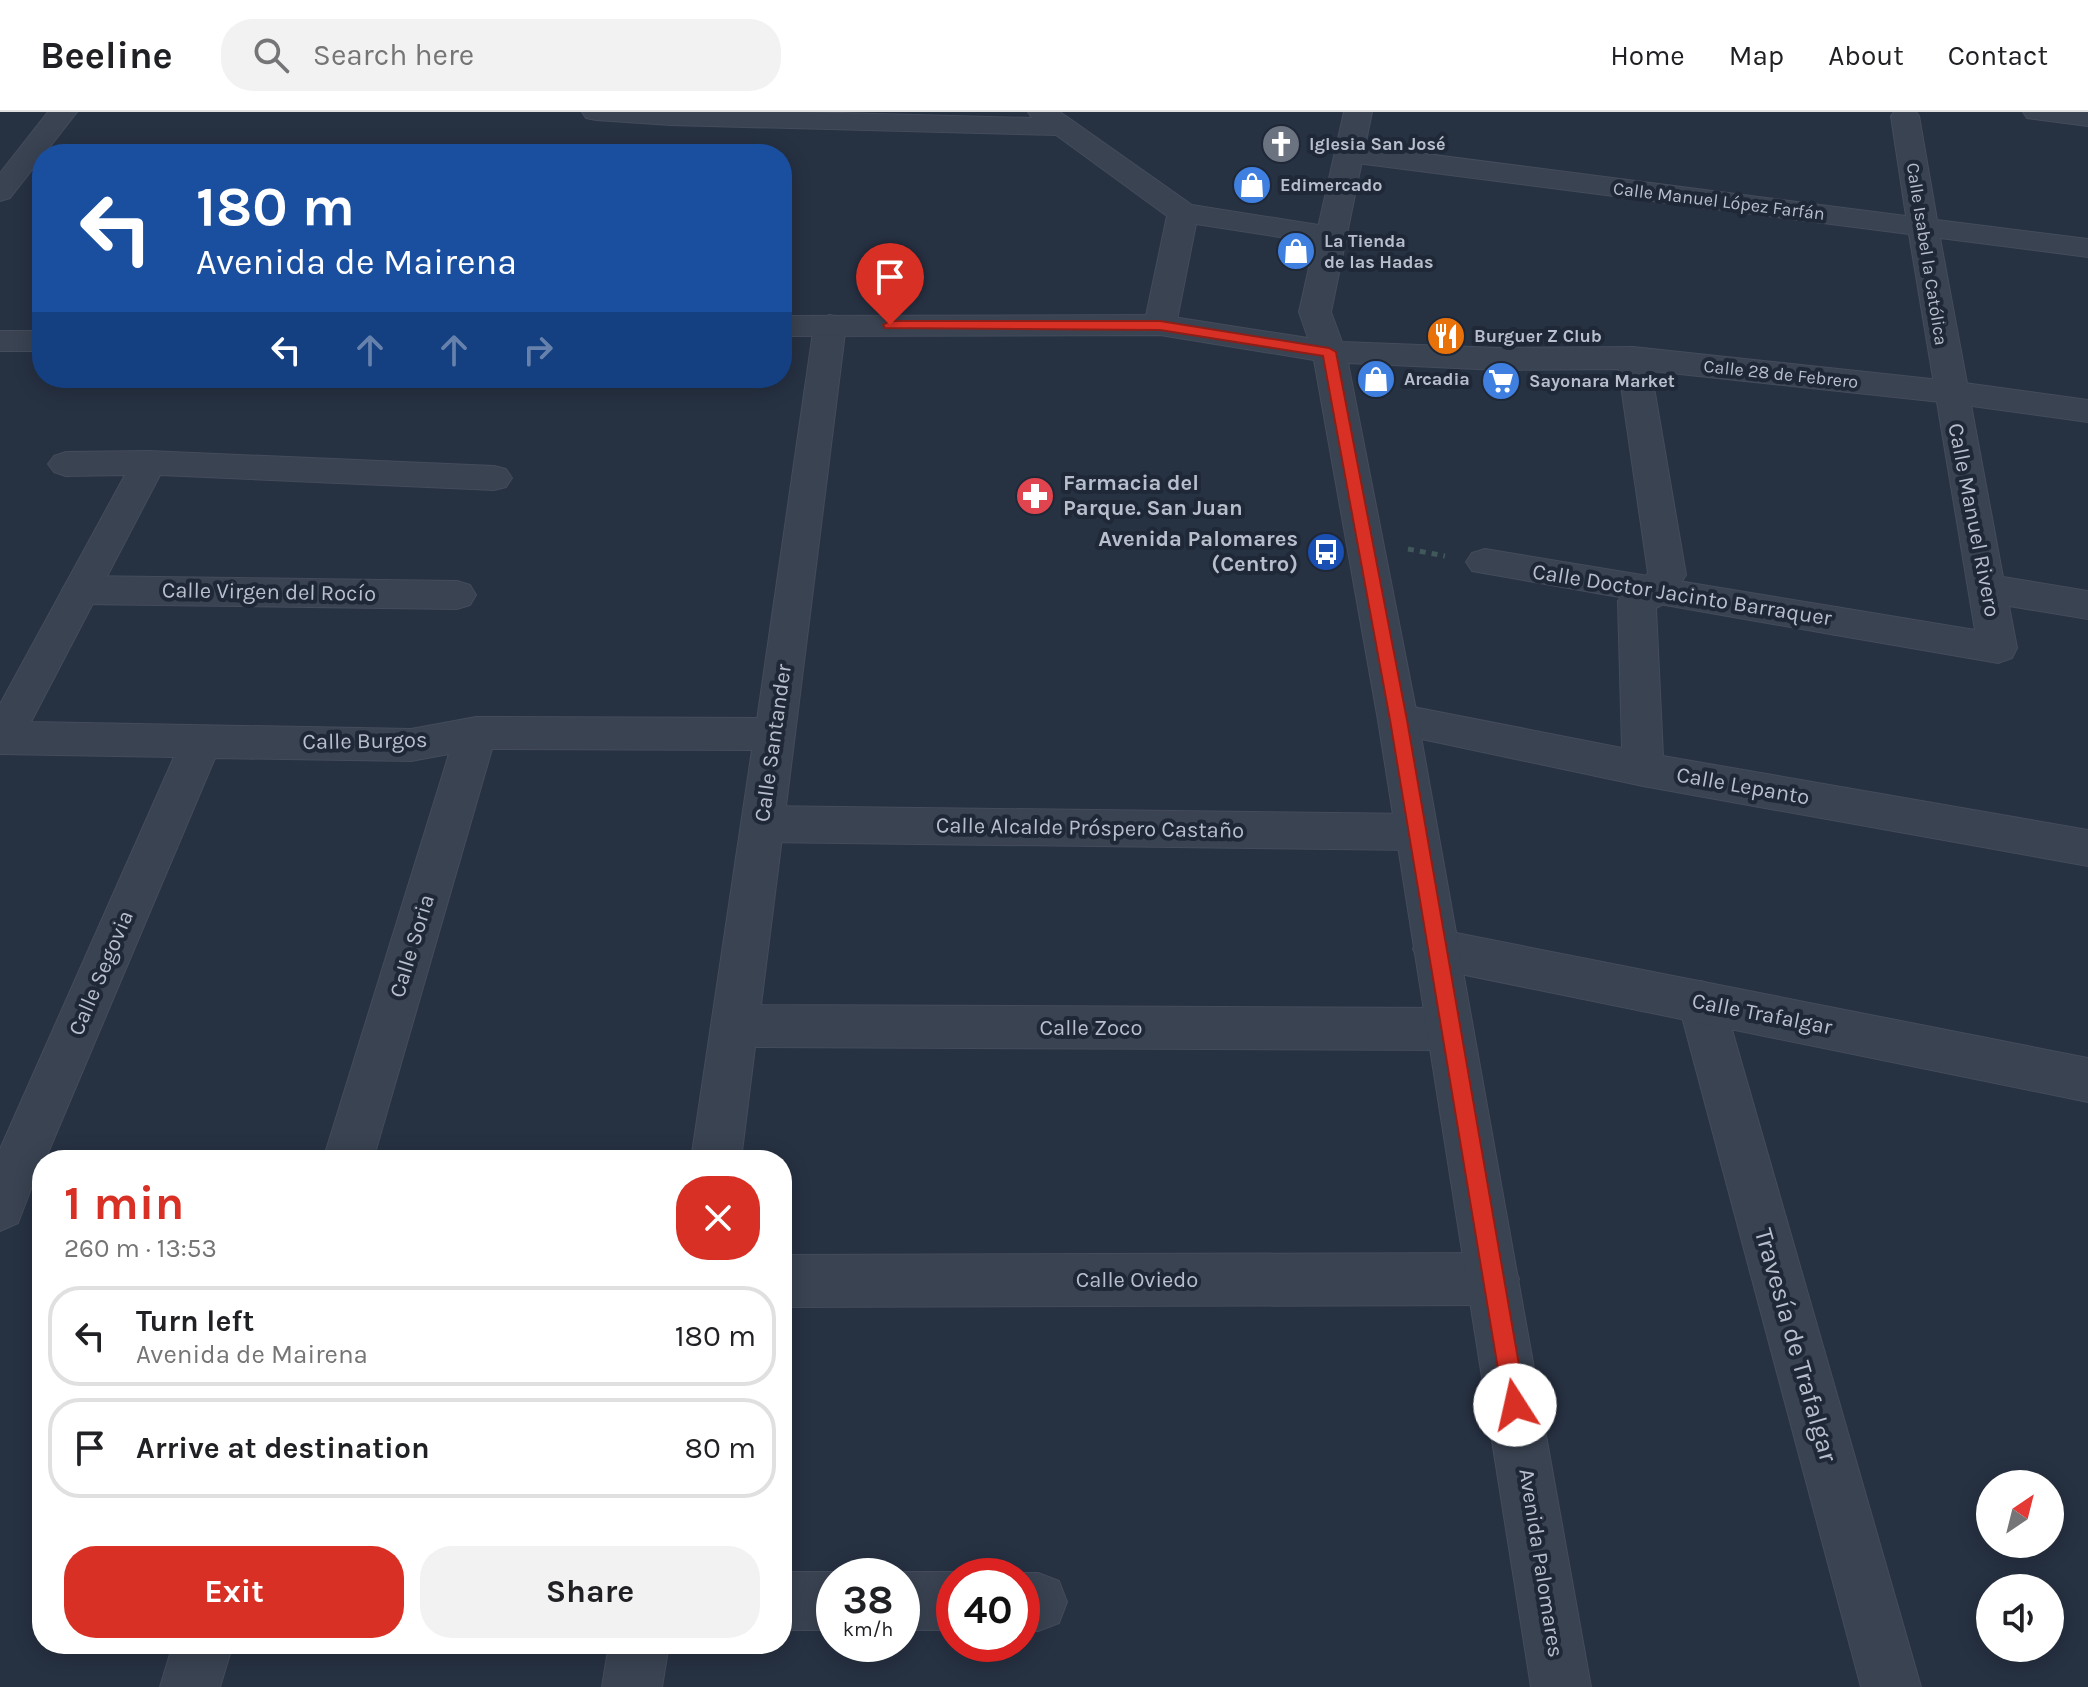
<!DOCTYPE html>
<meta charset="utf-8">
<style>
:root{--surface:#fff;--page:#f2f2f2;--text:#202124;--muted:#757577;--line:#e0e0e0;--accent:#d93025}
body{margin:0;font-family:Karla,sans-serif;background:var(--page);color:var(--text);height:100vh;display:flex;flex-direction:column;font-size:30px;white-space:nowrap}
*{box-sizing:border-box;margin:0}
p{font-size:26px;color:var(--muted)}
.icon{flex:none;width:44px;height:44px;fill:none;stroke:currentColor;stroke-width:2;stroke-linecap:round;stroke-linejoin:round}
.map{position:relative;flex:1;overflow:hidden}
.details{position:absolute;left:32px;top:1038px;width:760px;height:504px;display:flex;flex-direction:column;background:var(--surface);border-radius:32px;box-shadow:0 4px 20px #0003}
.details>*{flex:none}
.banner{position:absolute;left:32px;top:32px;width:760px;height:244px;border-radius:32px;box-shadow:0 4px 20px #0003;background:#1a4fa0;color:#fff;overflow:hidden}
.needle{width:52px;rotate:35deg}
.buttons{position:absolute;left:1976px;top:1358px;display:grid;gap:16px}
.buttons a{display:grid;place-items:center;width:88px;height:88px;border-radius:50%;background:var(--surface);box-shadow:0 4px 20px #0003;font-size:40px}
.speed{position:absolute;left:816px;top:1446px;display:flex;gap:16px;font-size:40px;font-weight:700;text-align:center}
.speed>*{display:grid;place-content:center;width:104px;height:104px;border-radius:50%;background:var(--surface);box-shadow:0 4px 20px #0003;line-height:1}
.speed small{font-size:20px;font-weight:400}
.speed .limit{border:12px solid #d22;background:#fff;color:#111}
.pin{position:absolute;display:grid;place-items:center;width:68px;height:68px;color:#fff;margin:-82px -34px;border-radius:50% 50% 50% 0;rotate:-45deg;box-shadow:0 0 8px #0007}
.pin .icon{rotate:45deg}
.me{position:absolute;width:88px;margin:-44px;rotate:350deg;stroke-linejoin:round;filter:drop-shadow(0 0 6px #0008)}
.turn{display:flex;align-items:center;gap:28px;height:168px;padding:0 32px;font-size:36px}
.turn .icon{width:104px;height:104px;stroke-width:2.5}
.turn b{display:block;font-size:56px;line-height:68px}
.lanes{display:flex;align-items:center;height:76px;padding:0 32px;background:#0003;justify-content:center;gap:40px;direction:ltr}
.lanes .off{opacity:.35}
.round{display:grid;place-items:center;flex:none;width:84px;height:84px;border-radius:32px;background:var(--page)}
.head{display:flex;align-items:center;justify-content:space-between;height:136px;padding:0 32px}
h1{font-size:48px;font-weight:700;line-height:60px;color:var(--accent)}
.action{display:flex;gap:16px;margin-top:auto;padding:16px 32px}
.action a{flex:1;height:92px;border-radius:32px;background:var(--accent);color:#fff;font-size:32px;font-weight:700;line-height:92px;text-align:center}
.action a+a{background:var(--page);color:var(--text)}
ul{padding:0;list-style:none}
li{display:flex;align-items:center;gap:24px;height:100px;margin:0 16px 12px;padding:0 16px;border:4px solid var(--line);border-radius:32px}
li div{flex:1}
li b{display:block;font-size:30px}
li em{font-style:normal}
header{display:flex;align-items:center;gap:48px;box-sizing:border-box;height:112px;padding:0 40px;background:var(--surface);border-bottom:2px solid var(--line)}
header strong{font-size:38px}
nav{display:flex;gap:44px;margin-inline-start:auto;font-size:28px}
.search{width:560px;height:72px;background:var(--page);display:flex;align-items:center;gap:20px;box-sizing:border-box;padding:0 28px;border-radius:32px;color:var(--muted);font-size:30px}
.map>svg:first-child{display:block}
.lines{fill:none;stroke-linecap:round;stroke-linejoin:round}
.pedestrian-casing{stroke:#444c5b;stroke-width:2}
.minor-casing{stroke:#444c5b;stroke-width:2}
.tertiary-casing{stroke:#444c5b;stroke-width:2}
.path{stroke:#41585b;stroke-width:5;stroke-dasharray:6 6;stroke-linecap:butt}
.pedestrian{fill:#3a4352;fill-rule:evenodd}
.minor{fill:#3a4352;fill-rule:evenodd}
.tertiary{fill:#3a4352;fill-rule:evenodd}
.route{fill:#d93025;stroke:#8d1f18;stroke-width:2}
.labels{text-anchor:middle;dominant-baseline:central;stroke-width:8;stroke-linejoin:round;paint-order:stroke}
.far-poi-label{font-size:18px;font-weight:bold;fill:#b8becc;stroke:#1f2837;text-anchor:start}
.far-street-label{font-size:18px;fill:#b8becc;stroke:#1f2837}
.poi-label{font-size:22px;font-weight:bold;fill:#b8becc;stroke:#1f2837;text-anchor:start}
.street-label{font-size:22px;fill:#b8becc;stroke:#1f2837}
.near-street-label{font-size:26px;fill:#b8becc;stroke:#1f2837}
</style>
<header>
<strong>Beeline</strong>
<div class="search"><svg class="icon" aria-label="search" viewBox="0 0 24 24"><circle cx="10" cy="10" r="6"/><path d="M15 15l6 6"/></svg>Search here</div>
<nav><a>Home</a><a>Map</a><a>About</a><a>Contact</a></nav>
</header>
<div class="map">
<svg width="2088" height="1575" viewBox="0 0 2088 1575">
<rect width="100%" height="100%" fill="#263142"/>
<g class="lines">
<!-- pedestrian casing -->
<g class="pedestrian-casing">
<g id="pedestrian">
<path d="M 830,203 L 841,206 L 846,213 L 795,622 L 789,633 L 775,638 L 761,633 L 755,622 L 814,213 L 819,206 Z"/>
<path d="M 1485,437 L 1836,495 L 1850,499 L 1855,509 L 1850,519 L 1836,523 L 1472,459 L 1466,450 L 1472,441 Z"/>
<path d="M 81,464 L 457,469 L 470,473 L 476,483 L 470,493 L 457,497 L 81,492 L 68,488 L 62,478 L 68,468 Z"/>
<path d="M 762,694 L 1417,702 L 1432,707 L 1438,720 L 1432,733 L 1417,738 L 762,730 L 747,724 L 741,712 L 747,700 Z"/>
<path d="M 1701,869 L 1717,875 L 1724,890 L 1921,1575 L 1861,1575 L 1678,890 L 1685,875 Z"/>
<path d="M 782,1460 L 834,1460 L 844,1464 L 834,1464 L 834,1518 L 782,1518 Z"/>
<path d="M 902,1460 L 954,1460 L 964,1464 L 954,1464 L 954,1518 L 902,1518 L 902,1464 L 892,1464 Z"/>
<path d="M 1022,1461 L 1038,1461 L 1059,1469 L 1067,1490 L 1059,1511 L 1038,1519 L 1022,1519 L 1022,1464 L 1014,1464 Z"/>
</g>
</g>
<!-- minor casing -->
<g class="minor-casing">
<g id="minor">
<path d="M 48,0 L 77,0 L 10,86 L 0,89 L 0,61 Z"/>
<path d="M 582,0 L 804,0 L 1032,6 L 1028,0 L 1060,0 L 1192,93 L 1331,115 L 1342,118 L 1346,124 L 1342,130 L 1331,133 L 1196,112 L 1176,213 L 1171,220 L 1160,223 L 1149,220 L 1144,213 L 1167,104 L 1056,23 L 671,13 L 596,8 L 586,6 Z"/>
<path d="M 1894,0 L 1916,0 L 1919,4 L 1937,108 L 2088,127 L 2088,145 L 1940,126 L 2003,465 L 2088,479 L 2088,507 L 2009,494 L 2017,536 L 2012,546 L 1998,551 L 1836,523 L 1822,519 L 1817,509 L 1822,499 L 1836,495 L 1975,518 L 1909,122 L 1349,50 L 1339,47 L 1335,41 L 1339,35 L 1349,32 L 1906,104 L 1891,4 Z"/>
<path d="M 2023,0 L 2088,0 L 2088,14 L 2027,6 Z"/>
<path d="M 1633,235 L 1645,239 L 1649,246 L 1686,463 L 1669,489 L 1656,496 L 1663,644 L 2088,718 L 2088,754 L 1643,674 L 1384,619 L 1378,608 L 1384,597 L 1398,592 L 1622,636 L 1618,489 C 1626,476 1639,474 1648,461 L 1617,246 L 1621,239 Z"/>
<path d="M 149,339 L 494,354 L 506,357 L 512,366 L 506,375 L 494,378 L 160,363 L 31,610 L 411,617 L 476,605 L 775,606 L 789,611 L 795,622 L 761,893 L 1449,896 L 1465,902 L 1472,917 L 1465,932 L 1449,938 L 755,935 L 741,1048 L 691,1048 L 752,638 L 492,637 L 373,1048 L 323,1048 L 449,642 L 411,649 L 215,646 L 45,1048 L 42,1048 L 18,1111 L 0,1119 L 0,1037 L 174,645 L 0,642 L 0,592 L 125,363 L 66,364 L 54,360 L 48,352 L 54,344 L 66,340 Z"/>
<path d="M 1436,817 L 2088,946 L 2088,990 L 1436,857 L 1420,851 L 1413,837 L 1420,823 Z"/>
<path d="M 1493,1141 L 1511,1149 L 1519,1167 L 1511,1185 L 1493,1193 L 782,1195 L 782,1143 Z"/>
<path d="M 173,1532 L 233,1532 L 220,1575 L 160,1575 Z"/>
<path d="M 609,1532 L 669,1532 L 662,1575 L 602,1575 Z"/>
</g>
</g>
<!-- tertiary casing -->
<g class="tertiary-casing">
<g id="tertiary">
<path d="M 1344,0 L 1372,0 L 1331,200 L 1342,230 L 1499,236 L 1633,235 L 1950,269 L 2088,288 L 2088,310 L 1950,291 L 1633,257 L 1499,258 L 1348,251 L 1418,608 L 1591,1575 L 1531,1575 L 1378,608 L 1314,248 L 1160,223 L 782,224 L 782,204 L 1160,203 L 1308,226 L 1299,200 Z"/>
<rect x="0" y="219" width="42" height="20"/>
</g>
</g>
<!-- path -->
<path class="path" d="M 1408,437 L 1445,444"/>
<!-- pedestrian -->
<use href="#pedestrian" class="pedestrian"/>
<!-- minor -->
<use href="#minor" class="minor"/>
<!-- tertiary -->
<use href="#tertiary" class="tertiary"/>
</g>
<!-- route -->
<path class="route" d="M 890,209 L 1160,209 L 1329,236 L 1336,240 L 1407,608 L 1526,1293 L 1523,1301 L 1515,1304 L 1507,1301 L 1504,1293 L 1390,608 L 1323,244 L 1160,218 L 885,216 L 883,213 Z"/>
<!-- icons -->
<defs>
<g id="church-disc" transform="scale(2)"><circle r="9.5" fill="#6b7280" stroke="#1f2837"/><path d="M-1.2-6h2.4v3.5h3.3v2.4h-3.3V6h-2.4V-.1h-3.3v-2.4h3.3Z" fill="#fff"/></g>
<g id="shop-disc" transform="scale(2)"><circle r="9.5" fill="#3f7fe0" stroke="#1f2837"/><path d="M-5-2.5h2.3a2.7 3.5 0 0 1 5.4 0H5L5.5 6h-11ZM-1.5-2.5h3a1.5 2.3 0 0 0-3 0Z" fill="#fff"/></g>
<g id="restaurant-disc" transform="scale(2)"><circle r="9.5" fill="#e8710a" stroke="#1f2837"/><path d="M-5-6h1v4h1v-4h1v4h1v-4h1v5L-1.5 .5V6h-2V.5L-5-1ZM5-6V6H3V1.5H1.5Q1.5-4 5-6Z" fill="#fff"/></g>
<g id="supermarket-disc" transform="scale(2)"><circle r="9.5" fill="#3f7fe0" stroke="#1f2837"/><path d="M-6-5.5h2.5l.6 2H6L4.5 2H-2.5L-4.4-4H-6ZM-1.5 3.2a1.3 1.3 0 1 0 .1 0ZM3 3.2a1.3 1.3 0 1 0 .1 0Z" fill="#fff"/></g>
<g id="pharmacy-disc" transform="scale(2)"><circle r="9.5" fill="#e0444e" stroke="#1f2837"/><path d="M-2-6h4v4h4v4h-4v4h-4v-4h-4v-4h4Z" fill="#fff"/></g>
<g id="bus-disc" transform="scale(2)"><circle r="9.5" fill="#1a4fb4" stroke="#1f2837"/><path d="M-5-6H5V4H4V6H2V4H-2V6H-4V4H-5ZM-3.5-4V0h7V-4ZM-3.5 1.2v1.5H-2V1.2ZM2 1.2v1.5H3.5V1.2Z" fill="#fff"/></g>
</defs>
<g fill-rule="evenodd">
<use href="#church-disc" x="1281" y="32"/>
<use href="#shop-disc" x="1252" y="73"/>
<use href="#shop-disc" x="1296" y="139"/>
<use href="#restaurant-disc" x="1446" y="224"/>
<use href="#shop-disc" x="1376" y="267"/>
<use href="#supermarket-disc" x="1501" y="269"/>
<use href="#pharmacy-disc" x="1035" y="384"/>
<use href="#bus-disc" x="1326" y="440"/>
</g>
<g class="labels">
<!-- far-poi labels -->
<g class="far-poi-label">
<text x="1309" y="32">Iglesia San José</text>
<text x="1280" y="73">Edimercado</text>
<text x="1324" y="129">La Tienda<tspan x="1324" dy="21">de las Hadas</tspan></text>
<text x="1474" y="224">Burguer Z Club</text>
<text x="1404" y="267">Arcadia</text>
<text x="1529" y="269">Sayonara Market</text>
</g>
<!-- far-street labels -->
<g class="far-street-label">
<text transform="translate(1719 89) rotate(7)">Calle Manuel López Farfán</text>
<text transform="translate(1927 142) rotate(81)">Calle Isabel la Católica</text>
<text transform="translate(1781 262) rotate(6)">Calle 28 de Febrero</text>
</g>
<!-- poi labels -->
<g class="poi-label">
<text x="1063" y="371">Farmacia del<tspan x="1063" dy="25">Parque. San Juan</tspan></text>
<text x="1298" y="427" text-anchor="end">Avenida Palomares<tspan x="1298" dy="25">(Centro)</tspan></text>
</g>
<!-- street labels -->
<g class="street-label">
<text transform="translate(1974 408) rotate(79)">Calle Manuel Rivero</text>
<text transform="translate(269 480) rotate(1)">Calle Virgen del Rocío</text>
<text transform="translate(1682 483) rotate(9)">Calle Doctor Jacinto Barraquer</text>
<text transform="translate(365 629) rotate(-1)">Calle Burgos</text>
<text transform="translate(773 631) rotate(-82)">Calle Santander</text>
<text transform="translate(1743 674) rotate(10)">Calle Lepanto</text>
<text transform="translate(1090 716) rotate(1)">Calle Alcalde Próspero Castaño</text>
<text transform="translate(412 834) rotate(-73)">Calle Soria</text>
<text transform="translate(101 861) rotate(-67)">Calle Segovia</text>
<text transform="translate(1762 902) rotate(11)">Calle Trafalgar</text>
<text x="1091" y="916">Calle Zoco</text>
<text x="1137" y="1168">Calle Oviedo</text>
<text transform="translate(1541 1451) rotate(81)">Avenida Palomares</text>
</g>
<!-- near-street labels -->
<g class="near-street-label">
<text transform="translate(1796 1233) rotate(74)">Travesía de Trafalgar</text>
</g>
</g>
</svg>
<div class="buttons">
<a><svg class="needle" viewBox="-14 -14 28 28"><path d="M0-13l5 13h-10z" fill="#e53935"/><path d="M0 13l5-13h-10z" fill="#757577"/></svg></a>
<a><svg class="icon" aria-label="sound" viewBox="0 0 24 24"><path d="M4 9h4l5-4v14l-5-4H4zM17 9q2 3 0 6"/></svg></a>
</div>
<div class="speed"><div>38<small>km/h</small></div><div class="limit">40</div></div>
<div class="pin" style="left:890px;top:213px;background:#d93025"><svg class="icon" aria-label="arrive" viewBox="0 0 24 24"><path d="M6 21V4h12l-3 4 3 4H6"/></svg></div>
<svg class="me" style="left:1515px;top:1293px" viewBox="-20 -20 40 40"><circle r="19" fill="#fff"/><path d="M0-13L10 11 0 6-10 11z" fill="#d93025"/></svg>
<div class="banner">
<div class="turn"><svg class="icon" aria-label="left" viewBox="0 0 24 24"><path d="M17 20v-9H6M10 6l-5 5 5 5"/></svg><div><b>180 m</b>Avenida de Mairena</div></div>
<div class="lanes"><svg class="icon" aria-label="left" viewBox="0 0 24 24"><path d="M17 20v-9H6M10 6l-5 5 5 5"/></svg><svg class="icon off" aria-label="ahead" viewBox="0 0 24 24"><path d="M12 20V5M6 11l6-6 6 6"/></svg><svg class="icon off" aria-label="ahead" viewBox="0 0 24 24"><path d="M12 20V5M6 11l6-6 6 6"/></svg><svg class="icon off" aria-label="right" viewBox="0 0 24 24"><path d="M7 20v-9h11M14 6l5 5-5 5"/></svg></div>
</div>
<section class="details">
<div class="head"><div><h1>1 min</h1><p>260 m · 13:53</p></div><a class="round" style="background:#d93025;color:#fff"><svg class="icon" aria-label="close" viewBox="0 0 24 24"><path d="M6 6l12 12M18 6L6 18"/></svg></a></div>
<ul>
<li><svg class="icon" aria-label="left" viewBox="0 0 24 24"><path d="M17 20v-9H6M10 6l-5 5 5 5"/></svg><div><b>Turn left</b><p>Avenida de Mairena</p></div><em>180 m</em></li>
<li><svg class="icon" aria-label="arrive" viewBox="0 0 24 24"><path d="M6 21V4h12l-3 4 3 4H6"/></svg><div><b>Arrive at destination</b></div><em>80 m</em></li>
</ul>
<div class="action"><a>Exit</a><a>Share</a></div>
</section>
</div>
